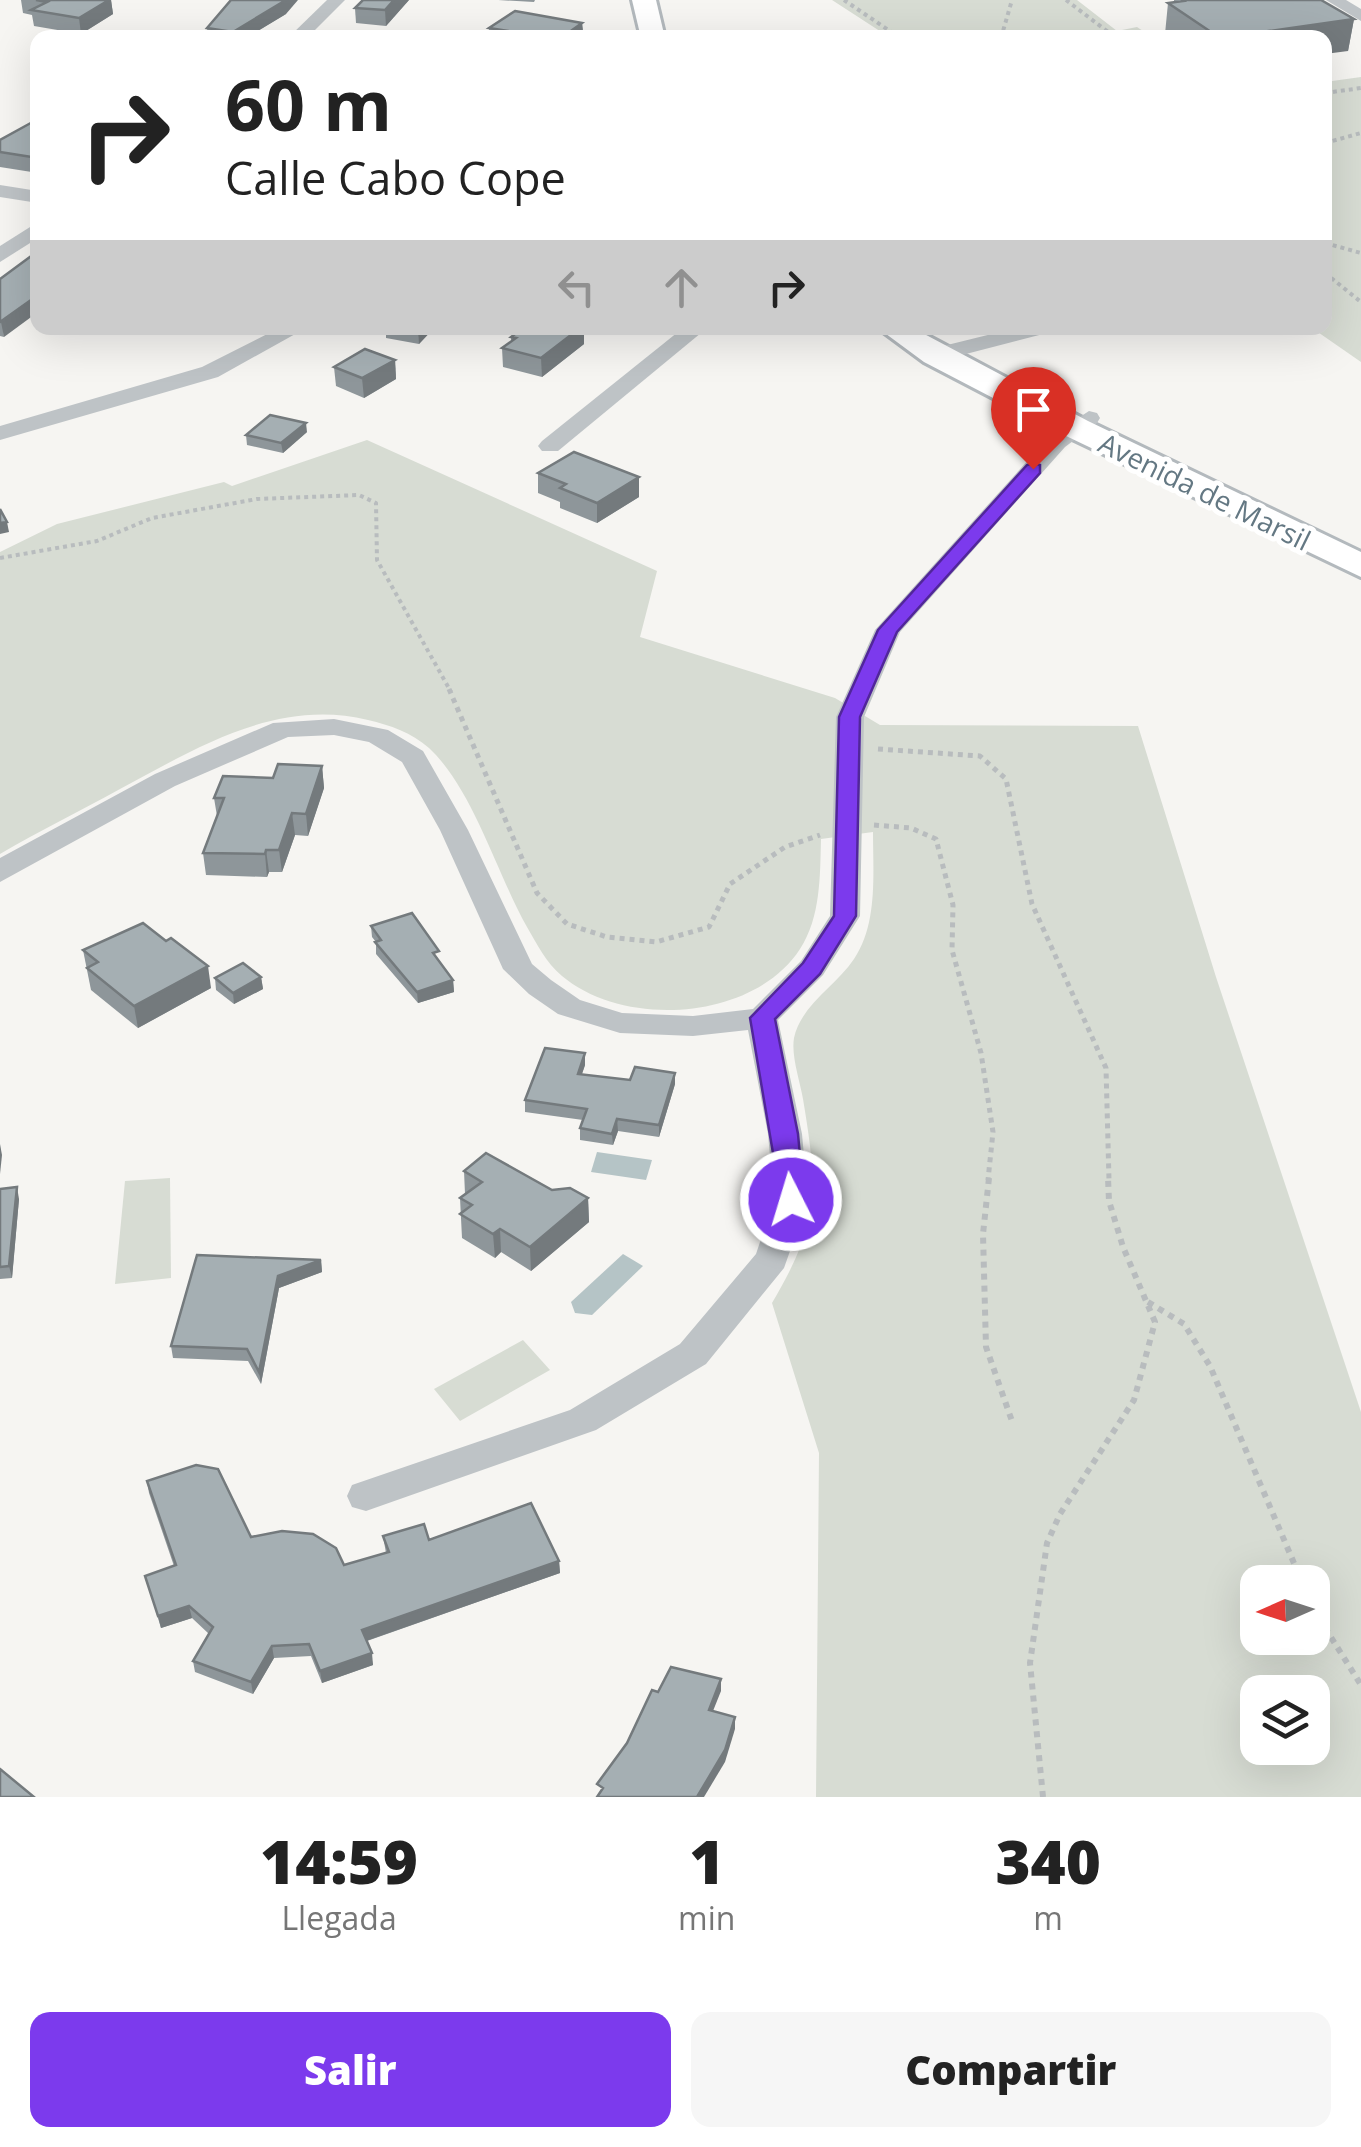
<!DOCTYPE html>
<html lang="es">
<style>
:root{--surface:#fff;--page:#f6f6f6;--text:#222;--muted:#767676;--accent:#7c3aed}
body{margin:0;font-family:"Open Sans",sans-serif;background:var(--page);color:var(--text);height:100vh;display:flex;flex-direction:column;font-size:38px;white-space:nowrap}
*{box-sizing:border-box;margin:0}
p{font-size:32px;color:var(--muted)}
.icon{flex:none;width:55px;height:55px;fill:none;stroke:currentColor;stroke-width:2;stroke-linecap:round;stroke-linejoin:round}
.map{position:relative;height:1797px;overflow:hidden}
.sheet{display:flex;flex-direction:column;background:var(--surface);flex:1}
.sheet>*{flex:none}
.top-card{position:absolute;left:30px;top:30px;width:1302px;height:305px;border-radius:20px;box-shadow:0 10px 40px #0002;background:#fff;color:var(--text);overflow:hidden}
.needle{width:65px;rotate:267deg}
.fabs{position:absolute;left:1240px;top:1565px;display:grid;gap:20px}
.fabs a{display:grid;place-items:center;width:90px;height:90px;border-radius:20px;background:var(--surface);box-shadow:0 10px 40px #0002;font-size:50px}
.pin{position:absolute;display:grid;place-items:center;width:85px;height:85px;color:#fff;margin:-102px -42px;border-radius:50% 50% 50% 0;rotate:-45deg;box-shadow:0 0 10px #0007}
.pin .icon{rotate:45deg}
.me{position:absolute;width:110px;margin:-55px;rotate:355deg;stroke-linejoin:round;filter:drop-shadow(0 0 8px #0008)}
.turn{display:flex;align-items:center;gap:35px;height:210px;padding:0 30px;font-size:45px}
.turn .icon{width:130px;height:130px;stroke-width:2.5}
.turn b{display:block;font-size:70px;line-height:85px}
.lanes{display:flex;align-items:center;height:95px;padding:0 30px;background:#0003;justify-content:center;gap:50px;direction:ltr}
.lanes .off{opacity:.35}
.eta{display:flex;justify-content:space-evenly;align-items:center;height:170px;text-align:center}
.eta b{font-size:60px;font-weight:800;line-height:70px}
.cta{display:flex;gap:20px;margin-top:auto;padding:20px 30px}
.cta a{flex:1;height:115px;border-radius:20px;background:var(--accent);color:#fff;font-size:40px;font-weight:800;line-height:115px;text-align:center}
.cta a+a{background:var(--page);color:var(--text)}
.map>svg:first-child{display:block}
.green{fill:#d7dcd3;fill-rule:evenodd}
.water{fill:#b5c4c6}
.lines{fill:none;stroke-linecap:round;stroke-linejoin:round}
.secondary-casing{stroke:#b3b9bd;stroke-width:6}
.path-far2{stroke:#b8bcbe;stroke-width:4;stroke-dasharray:4 4;stroke-linecap:butt}
.path-far1{stroke:#b8bcbe;stroke-width:5;stroke-dasharray:5 5;stroke-linecap:butt}
.path{stroke:#b8bcbe;stroke-width:6;stroke-dasharray:6 6;stroke-linecap:butt}
.street{fill:#bec3c6;fill-rule:evenodd}
.secondary{fill:#fff;fill-rule:evenodd}
.wall{fill:#8e969a}
.shaded-wall{fill:#747a7d}
.building{fill:#a5afb3;stroke:#747a7d;stroke-width:2.5}
.route{fill:#7c3aed;stroke:#51269a;stroke-width:2.5}
.labels{text-anchor:middle;dominant-baseline:central;stroke-width:10;stroke-linejoin:round;paint-order:stroke}
.far-street-label{font-size:28px;fill:#647883;stroke:#fff}
</style>
<div class="map">
<svg width="1361" height="1797" viewBox="0 0 1361 1797">
<rect width="100%" height="100%" fill="#f6f5f2"/>
<!-- green -->
<g class="green">
<path d="M 832,0 L 1077,0 L 1117,31 L 1137,27 L 1152,37 L 889,37 Z"/>
<path d="M 1361,77 L 1361,362 L 1312,328 L 1325,328 L 1325,82 Z"/>
<path d="M 367,440 L 657,571 L 640,637 L 835,698 L 880,725 L 1138,726 L 1216,977 L 1361,1412 L 1361,1797 L 816,1797 L 819,1453 L 772,1303 C 820,1222 818,1189 803,1099 C 800,1081 791,1056 794,1038 C 801,1005 836,986 854,959 C 878,924 873,873 873,832 L 821,839 C 820,875 821,917 800,949 C 754,1020 625,1029 562,976 C 546,963 537,944 527,927 C 497,874 473,789 429,748 C 412,733 390,725 368,720 C 276,698 197,748 120,789 C 80,811 39,831 0,854 L 0,552 L 57,524 L 224,482 L 232,486 ZM 1258,1582 L 1312,1582 L 1312,1638 L 1258,1638 ZM 1258,1692 L 1312,1692 L 1312,1748 L 1258,1748 Z"/>
<path d="M 170,1178 L 171,1278 L 115,1284 L 125,1181 Z"/>
<path d="M 523,1340 L 550,1370 L 460,1421 L 434,1389 Z"/>
</g>
<!-- water -->
<g class="water">
<path d="M 597,1152 L 652,1160 L 646,1180 L 591,1172 Z"/>
<path d="M 623,1254 L 643,1266 L 592,1315 L 575,1313 L 571,1302 Z"/>
</g>
<g class="lines">
<!-- secondary casing -->
<g class="secondary-casing">
<g id="secondary">
<path d="M 632,0 L 656,0 L 665,38 L 641,38 Z"/>
<path d="M 878,328 L 913,328 L 1088,421 L 1361,552 L 1361,577 L 1064,435 L 924,362 Z"/>
</g>
</g>
<!-- path-far2 -->
<g class="path-far2">
<path d="M 844,0 L 900,38"/>
<path d="M 1066,0 L 1116,38"/>
<path d="M 1001,38 L 1012,0"/>
<path d="M 1325,93 L 1361,88"/>
<path d="M 1325,143 L 1361,133"/>
<path d="M 1325,243 L 1361,253"/>
<path d="M 1325,273 L 1361,302"/>
<path d="M 0,558 L 97,541 L 152,518 L 257,499 L 359,495 L 376,503 L 377,560 L 451,692"/>
</g>
<!-- path-far1 -->
<g class="path-far1">
<path d="M 449,689 L 537,893 L 567,924 L 607,937 L 656,942 L 709,927 L 730,884 L 785,847 L 820,835"/>
<path d="M 878,749 L 980,756 L 1006,779 L 1032,904 L 1106,1068 L 1109,1180"/>
<path d="M 874,825 L 911,828 L 936,839 L 953,905 L 952,950 L 981,1053 L 993,1132 L 988,1180"/>
</g>
<!-- path -->
<g class="path">
<path d="M 989,1178 L 983,1234 L 986,1347 L 1013,1424"/>
<path d="M 1148,1302 L 1184,1324 L 1210,1366 L 1302,1582"/>
<path d="M 1312,1607 L 1361,1685"/>
<path d="M 1043,1797 L 1030,1663 L 1047,1543 L 1060,1514 L 1134,1400 L 1155,1322 L 1123,1247 L 1109,1201 L 1108,1178"/>
</g>
<!-- street -->
<g class="street">
<path d="M 327,0 L 345,0 L 307,38 L 288,38 Z"/>
<path d="M 1326,0 L 1346,0 L 1361,9 L 1361,21 Z"/>
<path d="M 0,185 L 38,191 L 38,203 L 0,197 Z"/>
<path d="M 38,222 L 38,238 L 0,262 L 0,246 Z"/>
<path d="M 279,328 L 306,328 L 218,377 L 0,440 L 0,426 L 202,367 Z"/>
<path d="M 683,328 L 707,328 L 558,451 L 542,451 L 538,446 L 542,441 Z"/>
<path d="M 1016,328 L 1050,328 L 1047,333 L 935,362 L 924,355 L 927,350 Z"/>
<path d="M 1089,411 L 1097,413 L 1100,418 L 1097,423 L 1065,447 L 900,632 L 864,717 L 860,916 L 823,975 L 778,1020 L 802,1134 L 808,1200 L 784,1268 L 706,1364 L 596,1430 L 366,1511 L 352,1507 L 347,1496 L 352,1485 L 570,1410 L 680,1344 L 756,1254 L 774,1200 L 768,1134 L 748,1030 L 693,1036 L 620,1033 L 558,1014 L 529,994 L 503,969 L 440,830 L 402,762 L 369,742 L 334,735 L 288,737 L 175,786 L 0,882 L 0,858 L 155,774 L 273,723 L 334,719 L 388,730 L 423,751 L 468,830 L 532,964 L 551,980 L 580,1000 L 622,1013 L 693,1016 L 753,1009 L 801,961 L 830,916 L 836,717 L 875,630 L 1049,437 Z"/>
</g>
<!-- secondary -->
<use href="#secondary" class="secondary"/>
</g>
<!-- wall -->
<g class="wall">
<path d="M 21,0 L 111,0 L 113,14 L 81,34 L 34,26 L 32,15 L 23,13 Z"/>
<path d="M 409,0 L 386,26 L 356,23 L 355,8 Z"/>
<path d="M 498,0 L 535,0 L 534,2 Z"/>
<path d="M 1174,0 L 1321,0 L 1354,19 L 1348,51 L 1325,38 L 1169,38 L 1165,34 L 1168,3 L 1174,2 Z"/>
<path d="M 286,14 L 246,38 L 208,38 L 207,28 Z"/>
<path d="M 582,23 L 583,32 L 575,38 L 489,37 L 489,28 Z"/>
<path d="M 38,119 L 38,173 L 0,167 L 0,140 Z"/>
<path d="M 0,279 L 4,337 L 0,336 Z"/>
<path d="M 383,328 L 434,328 L 419,344 L 386,338 L 386,331 L 384,331 Z"/>
<path d="M 523,328 L 584,328 L 584,344 L 542,377 L 503,367 L 502,348 L 511,342 L 511,337 Z"/>
<path d="M 395,360 L 396,379 L 364,398 L 336,386 L 334,367 Z"/>
<path d="M 307,432 L 283,453 L 247,445 L 246,435 Z"/>
<path d="M 538,473 L 639,477 L 639,497 L 597,523 L 560,508 L 560,502 L 538,493 Z"/>
<path d="M 322,766 L 324,788 L 308,836 L 295,835 L 282,872 L 269,872 L 267,877 L 206,875 L 203,853 L 217,816 L 214,798 L 273,778 Z"/>
<path d="M 371,926 L 440,962 L 453,980 L 454,992 L 418,1003 L 376,954 L 376,942 L 372,937 Z"/>
<path d="M 83,950 L 211,988 L 138,1028 L 91,990 Z"/>
<path d="M 261,977 L 263,989 L 234,1004 L 216,990 L 215,978 Z"/>
<path d="M 585,1053 L 585,1065 L 582,1074 L 630,1080 L 675,1073 L 675,1084 L 659,1137 L 618,1131 L 613,1145 L 580,1140 L 580,1128 L 583,1120 L 525,1112 L 525,1100 Z"/>
<path d="M 464,1171 L 588,1198 L 589,1222 L 531,1271 L 501,1252 L 495,1258 L 462,1238 L 460,1198 L 465,1194 Z"/>
<path d="M 0,1189 L 19,1199 L 12,1278 L 0,1279 Z"/>
<path d="M 321,1260 L 322,1272 L 279,1288 L 261,1384 L 248,1361 L 173,1358 L 171,1346 Z"/>
<path d="M 147,1481 L 251,1537 L 344,1565 L 386,1553 L 383,1536 L 429,1540 L 559,1561 L 560,1573 L 367,1641 L 373,1665 L 322,1683 L 311,1656 L 274,1658 L 253,1694 L 195,1672 L 193,1661 L 209,1634 L 192,1618 L 161,1628 L 145,1576 L 174,1566 L 149,1493 Z"/>
</g>
<!-- shaded-wall -->
<g class="shaded-wall">
<path d="M 109,0 L 111,0 L 113,14 L 81,34 L 79,18 Z"/>
<path d="M 286,0 L 298,0 L 286,14 L 246,38 L 233,38 L 233,32 Z"/>
<path d="M 394,0 L 409,0 L 386,26 L 385,10 Z"/>
<path d="M 1354,19 L 1348,51 L 1325,54 L 1325,38 L 1226,38 Z"/>
<path d="M 582,23 L 583,32 L 575,38 L 561,38 Z"/>
<path d="M 38,295 L 38,312 L 4,337 L 1,322 Z"/>
<path d="M 419,328 L 434,328 L 419,344 L 418,329 Z"/>
<path d="M 580,328 L 584,328 L 584,344 L 542,377 L 541,358 Z"/>
<path d="M 395,360 L 396,379 L 364,398 L 362,378 Z"/>
<path d="M 306,423 L 307,432 L 283,453 L 281,443 Z"/>
<path d="M 639,477 L 639,497 L 597,523 L 597,503 Z"/>
<path d="M 7,522 L 9,532 L 0,534 L 0,523 Z"/>
<path d="M 322,766 L 324,788 L 308,836 L 306,814 Z"/>
<path d="M 292,813 L 295,835 L 282,872 L 279,850 Z"/>
<path d="M 266,850 L 269,872 L 267,877 L 265,854 Z"/>
<path d="M 208,966 L 211,988 L 138,1028 L 134,1006 Z"/>
<path d="M 261,977 L 263,989 L 234,1004 L 233,993 Z"/>
<path d="M 453,980 L 454,992 L 418,1003 L 417,992 Z"/>
<path d="M 585,1053 L 585,1065 L 578,1085 L 578,1074 Z"/>
<path d="M 675,1073 L 675,1084 L 659,1137 L 659,1125 Z"/>
<path d="M 617,1119 L 618,1131 L 613,1145 L 612,1134 Z"/>
<path d="M 0,1144 L 2,1155 L 0,1174 Z"/>
<path d="M 17,1187 L 19,1199 L 12,1278 L 9,1266 Z"/>
<path d="M 588,1198 L 589,1222 L 531,1271 L 530,1247 Z"/>
<path d="M 500,1229 L 501,1252 L 495,1258 L 493,1234 Z"/>
<path d="M 321,1260 L 322,1272 L 279,1288 L 261,1384 L 259,1372 L 278,1276 Z"/>
<path d="M 559,1561 L 560,1573 L 363,1642 L 362,1630 Z"/>
<path d="M 189,1606 L 192,1618 L 161,1628 L 158,1616 Z"/>
<path d="M 272,1646 L 274,1658 L 253,1694 L 251,1682 Z"/>
<path d="M 372,1653 L 373,1665 L 322,1683 L 320,1671 Z"/>
<path d="M 721,1679 L 721,1691 L 709,1721 L 709,1710 Z"/>
<path d="M 735,1717 L 735,1729 L 725,1762 L 704,1797 L 697,1797 Z"/>
</g>
<!-- building -->
<g class="building">
<path d="M 36,0 L 109,0 L 79,18 L 31,10 L 47,2 Z"/>
<path d="M 231,0 L 286,0 L 233,32 L 207,28 Z"/>
<path d="M 363,0 L 394,0 L 385,10 L 355,8 Z"/>
<path d="M 1181,0 L 1321,0 L 1354,19 L 1220,38 L 1168,3 L 1183,1 Z"/>
<path d="M 515,11 L 582,23 L 561,38 L 502,38 L 514,32 L 489,28 Z"/>
<path d="M 38,119 L 38,158 L 0,152 L 0,140 Z"/>
<path d="M 38,251 L 38,295 L 0,322 L 0,279 Z"/>
<path d="M 523,328 L 580,328 L 541,358 L 502,348 L 516,338 L 511,337 Z"/>
<path d="M 365,349 L 395,360 L 362,378 L 334,367 Z"/>
<path d="M 270,415 L 306,423 L 281,443 L 246,435 Z"/>
<path d="M 574,452 L 639,477 L 597,503 L 560,488 L 566,484 L 538,473 Z"/>
<path d="M 0,509 L 7,522 L 0,523 Z"/>
<path d="M 278,764 L 322,766 L 306,814 L 292,813 L 279,850 L 266,850 L 265,854 L 203,853 L 224,798 L 214,798 L 223,776 L 273,778 Z"/>
<path d="M 412,913 L 439,951 L 433,953 L 453,980 L 417,992 L 375,942 L 381,940 L 371,926 Z"/>
<path d="M 143,923 L 166,941 L 171,938 L 208,966 L 134,1006 L 87,968 L 98,962 L 83,950 Z"/>
<path d="M 243,963 L 261,977 L 233,993 L 215,978 Z"/>
<path d="M 545,1048 L 585,1053 L 578,1074 L 630,1080 L 635,1067 L 675,1073 L 659,1125 L 617,1119 L 612,1134 L 580,1128 L 587,1109 L 525,1100 Z"/>
<path d="M 486,1153 L 552,1190 L 570,1188 L 588,1198 L 530,1247 L 500,1229 L 493,1234 L 460,1214 L 472,1205 L 460,1198 L 482,1182 L 464,1171 Z"/>
<path d="M 17,1187 L 9,1266 L 0,1267 L 0,1189 Z"/>
<path d="M 197,1255 L 321,1260 L 278,1276 L 259,1372 L 247,1349 L 171,1346 Z"/>
<path d="M 196,1465 L 218,1469 L 251,1537 L 282,1531 L 313,1534 L 336,1548 L 344,1565 L 389,1552 L 383,1536 L 424,1524 L 429,1540 L 531,1503 L 559,1561 L 362,1630 L 372,1653 L 320,1671 L 309,1644 L 272,1646 L 251,1682 L 193,1661 L 213,1627 L 189,1606 L 158,1616 L 145,1576 L 176,1565 L 147,1481 Z"/>
<path d="M 671,1667 L 721,1679 L 709,1710 L 735,1717 L 725,1750 L 697,1797 L 597,1797 L 603,1788 L 597,1784 L 627,1743 L 652,1690 L 658,1692 Z"/>
<path d="M 0,1769 L 34,1797 L 0,1797 Z"/>
</g>
<!-- route -->
<path class="route" d="M 1033,463 L 1040,465 L 1040,473 L 897,632 L 860,717 L 856,916 L 820,974 L 775,1019 L 798,1134 L 804,1200 L 800,1206 L 782,1206 L 750,1018 L 803,963 L 834,916 L 839,717 L 878,630 L 1027,465 Z"/>
<g class="labels">
<!-- far-street labels -->
<g class="far-street-label">
<text transform="translate(1205 491) rotate(26)">Avenida de Marsil</text>
</g>
</g>
</svg>
<div class="fabs">
<a><svg class="needle" viewBox="-14 -14 28 28"><path d="M0-13l5 13h-10z" fill="#e53935"/><path d="M0 13l5-13h-10z" fill="#767676"/></svg></a>
<a><svg class="icon" aria-label="layers" viewBox="0 0 24 24"><path d="M12 4l9 5-9 5-9-5zM3 14l9 5 9-5"/></svg></a>
</div>
<div class="pin" style="left:1033px;top:469px;background:#d93025"><svg class="icon" aria-label="arrive" viewBox="0 0 24 24"><path d="M6 21V4h12l-3 4 3 4H6"/></svg></div>
<svg class="me" style="left:791px;top:1200px" viewBox="-20 -20 40 40"><circle r="17" fill="#7c3aed" stroke="#fff" stroke-width="3"/><path d="M0-11L8 9 0 5-8 9z" fill="#fff"/></svg>
<div class="top-card">
<div class="turn"><svg class="icon" aria-label="right" viewBox="0 0 24 24"><path d="M7 20v-9h11M14 6l5 5-5 5"/></svg><div><b>60 m</b>Calle Cabo Cope</div></div>
<div class="lanes"><svg class="icon off" aria-label="left" viewBox="0 0 24 24"><path d="M17 20v-9H6M10 6l-5 5 5 5"/></svg><svg class="icon off" aria-label="ahead" viewBox="0 0 24 24"><path d="M12 20V5M6 11l6-6 6 6"/></svg><svg class="icon" aria-label="right" viewBox="0 0 24 24"><path d="M7 20v-9h11M14 6l5 5-5 5"/></svg></div>
</div>
</div>
<section class="sheet">
<div class="eta">
<div><b>14:59</b><p>Llegada</p></div>
<div><b>1</b><p>min</p></div>
<div><b>340</b><p>m</p></div>
</div>
<div class="cta"><a>Salir</a><a>Compartir</a></div>
</section>
